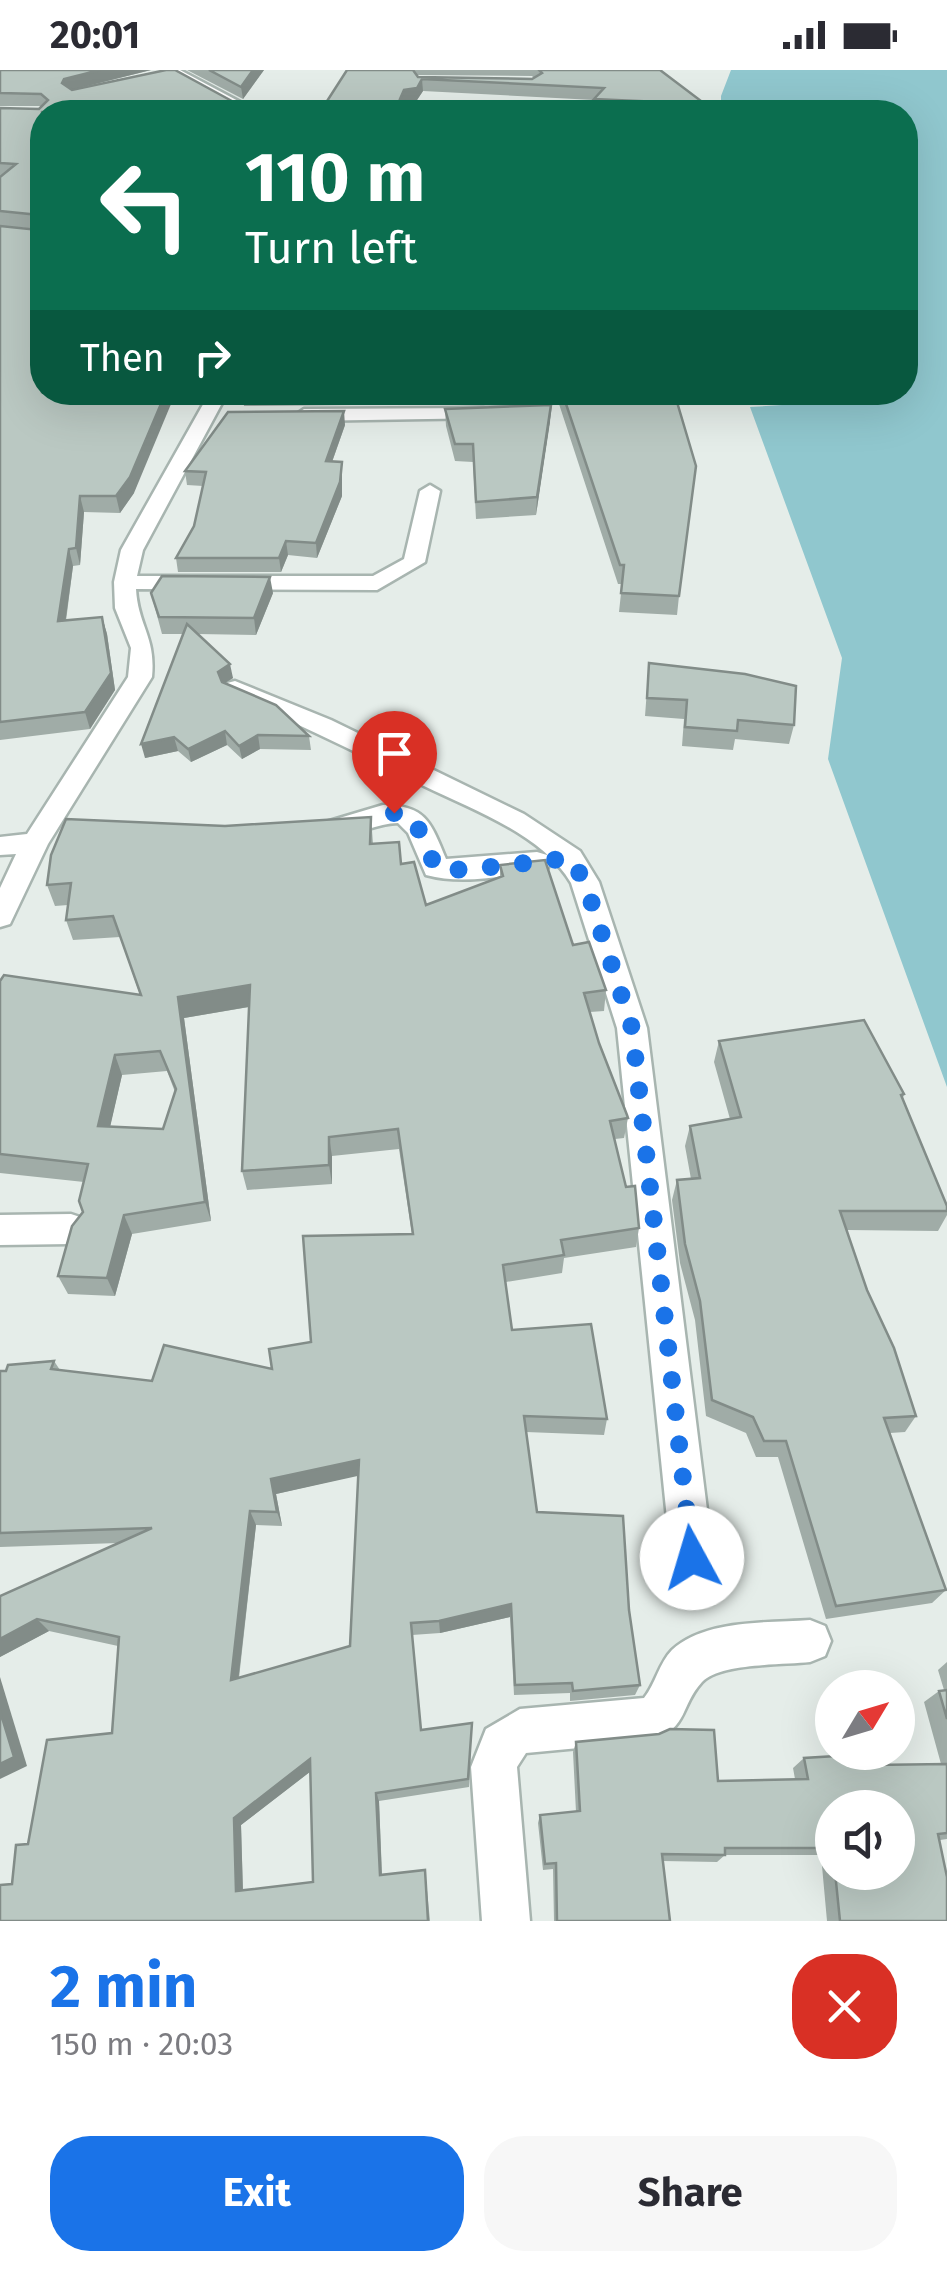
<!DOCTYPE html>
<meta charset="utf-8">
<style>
:root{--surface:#fff;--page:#f7f7f7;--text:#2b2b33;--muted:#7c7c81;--accent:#1a73e8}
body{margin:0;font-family:"Fira Sans",sans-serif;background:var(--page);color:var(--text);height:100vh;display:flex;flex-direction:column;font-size:38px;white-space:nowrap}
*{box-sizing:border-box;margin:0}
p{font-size:32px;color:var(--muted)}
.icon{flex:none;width:55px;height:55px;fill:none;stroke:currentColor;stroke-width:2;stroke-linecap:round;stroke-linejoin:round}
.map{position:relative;height:1851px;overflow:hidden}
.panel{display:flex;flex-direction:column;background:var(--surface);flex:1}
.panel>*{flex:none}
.banner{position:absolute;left:30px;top:30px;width:888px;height:305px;border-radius:40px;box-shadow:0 10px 40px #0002;background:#0b6e4f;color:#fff;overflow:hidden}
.needle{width:65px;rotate:52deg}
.buttons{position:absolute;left:815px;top:1600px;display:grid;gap:20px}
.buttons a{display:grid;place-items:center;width:100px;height:100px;border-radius:50%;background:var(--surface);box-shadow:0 10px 40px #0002;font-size:50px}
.pin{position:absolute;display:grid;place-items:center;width:85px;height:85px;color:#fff;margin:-102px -42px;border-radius:50% 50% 50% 0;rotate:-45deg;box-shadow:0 0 10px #0007}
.pin .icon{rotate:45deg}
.me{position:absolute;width:110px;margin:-55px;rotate:354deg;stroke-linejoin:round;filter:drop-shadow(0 0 8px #0008)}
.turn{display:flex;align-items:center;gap:35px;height:210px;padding:0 50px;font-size:45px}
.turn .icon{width:130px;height:130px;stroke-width:2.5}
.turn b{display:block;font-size:70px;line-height:85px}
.then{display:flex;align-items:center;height:95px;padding:0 50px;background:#0003;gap:20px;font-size:38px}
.round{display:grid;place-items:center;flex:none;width:105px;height:105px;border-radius:40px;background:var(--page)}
.summary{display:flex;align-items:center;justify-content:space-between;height:170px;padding:0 50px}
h1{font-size:60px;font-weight:700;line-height:75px;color:var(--accent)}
.button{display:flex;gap:20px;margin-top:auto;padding:20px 50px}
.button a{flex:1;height:115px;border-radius:40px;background:var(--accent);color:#fff;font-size:40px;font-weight:700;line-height:115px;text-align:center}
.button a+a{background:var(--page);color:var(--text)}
.status{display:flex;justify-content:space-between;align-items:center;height:70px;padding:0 50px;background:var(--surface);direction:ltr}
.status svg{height:28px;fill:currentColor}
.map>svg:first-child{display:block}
.water{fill:#90c7ce}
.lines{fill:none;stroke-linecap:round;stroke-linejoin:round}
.minor-casing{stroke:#a8b5b0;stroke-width:5}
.minor{fill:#fff;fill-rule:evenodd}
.wall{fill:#a0aca7;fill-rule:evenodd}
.shaded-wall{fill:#828c88}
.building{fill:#bac8c2;stroke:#828c88;stroke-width:2.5;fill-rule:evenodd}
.route{stroke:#1a73e8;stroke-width:18;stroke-dasharray:0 32.4}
</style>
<div class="status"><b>20:01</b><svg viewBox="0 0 49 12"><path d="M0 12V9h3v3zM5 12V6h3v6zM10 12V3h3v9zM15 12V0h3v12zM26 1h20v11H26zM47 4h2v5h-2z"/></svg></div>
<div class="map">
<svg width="947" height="1851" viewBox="0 0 947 1851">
<rect width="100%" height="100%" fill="#e5ede9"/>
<!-- water -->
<path class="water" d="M 731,0 L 947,0 L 947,1017 L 828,689 L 842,588 L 750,337 L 782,335 L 780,323 L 905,322 L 905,42 L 721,42 L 721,26 Z"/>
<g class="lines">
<!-- minor casing -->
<g class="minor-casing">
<g id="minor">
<path d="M 165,0 L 180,0 L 259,42 L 244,42 Z"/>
<path d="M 404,35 L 582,38 L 588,42 L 408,42 Z"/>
<path d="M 210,322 L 228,322 L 143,480 L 137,506 L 373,506 L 404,489 L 420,421 L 430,415 L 440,421 L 425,492 L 377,520 L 136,519 C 138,556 156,566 152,607 L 48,774 L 10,854 L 0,857 L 0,818 L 16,784 L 0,785 L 0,767 L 27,764 L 128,607 L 131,578 L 115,538 L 114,512 L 121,480 Z"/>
<path d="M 483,338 L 490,340 L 490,348 L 304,351 L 295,345 L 304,339 Z"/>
<path d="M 235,611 L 331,650 L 524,744 L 580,781 L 599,812 L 647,958 L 713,1488 L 707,1503 L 692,1509 L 677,1503 L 671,1488 L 617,958 L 571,813 C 542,764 473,740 424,716 C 359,683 294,652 227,623 L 223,618 L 227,613 Z"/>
<path d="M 383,735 C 426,735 431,753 446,789 L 537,782 L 547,785 L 551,792 L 547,799 L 537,802 C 501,806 462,815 426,805 L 408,763 L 398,753 C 374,753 348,771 326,764 L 322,758 L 326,752 Z"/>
<path d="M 71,1144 L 83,1148 L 88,1159 L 83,1170 L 71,1174 L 0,1175 L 0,1145 Z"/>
<path d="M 810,1550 L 825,1556 L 831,1571 L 825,1586 L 810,1592 C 783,1595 720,1593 702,1612 C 680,1636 689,1656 653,1671 L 526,1683 L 517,1697 L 530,1851 L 482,1851 L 471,1697 L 486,1659 L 520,1639 L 644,1628 C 656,1613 659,1593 672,1580 C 705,1549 769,1553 810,1550 Z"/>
</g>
</g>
<!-- minor -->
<use href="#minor" class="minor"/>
</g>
<!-- wall -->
<g class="wall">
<path d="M 0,0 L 151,0 L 72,20 L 134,423 L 120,443 L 84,442 L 80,495 L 73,496 L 66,551 L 102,547 L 107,564 L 115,620 L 90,659 L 0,670 L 0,156 L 38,160 L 39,159 L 0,156 L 0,107 L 2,106 L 0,106 L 0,38 L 39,39 L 41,36 L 0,36 Z"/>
<path d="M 187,0 L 264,0 L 243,29 Z"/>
<path d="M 347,0 L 660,0 L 705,34 L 704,42 L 593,42 L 594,30 L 423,21 L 417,30 L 408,32 L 408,42 L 320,42 ZM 416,5 L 532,6 L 534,8 L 418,7 Z"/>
<path d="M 242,322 L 356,322 L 356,325 L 352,335 L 244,336 Z"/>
<path d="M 454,322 L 554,322 L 536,445 L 476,449 L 473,392 L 455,391 L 446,356 L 445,339 L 514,336 L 454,335 Z"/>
<path d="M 559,322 L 674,322 L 679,526 L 677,545 L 619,542 L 622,514 L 618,514 L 559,334 Z"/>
<path d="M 345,355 L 332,392 L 342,392 L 342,426 L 317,488 L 288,485 L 281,502 L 178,502 L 176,488 L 194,456 L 203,416 L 187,415 L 185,401 Z"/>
<path d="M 151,523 L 273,523 L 256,565 L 198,564 L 233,608 L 225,613 L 309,666 L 311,680 L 260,679 L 242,689 L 227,675 L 191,692 L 178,681 L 145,688 L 183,564 L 162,564 Z"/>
<path d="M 649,593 L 794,655 L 789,674 L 735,669 L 733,680 L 682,676 L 684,649 L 645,646 Z"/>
<path d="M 371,747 L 373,774 L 401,794 L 426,835 L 500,807 L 500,795 L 573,875 L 606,920 L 604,941 L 590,942 L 599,973 L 628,1048 L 624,1068 L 615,1069 L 626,1117 L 639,1158 L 636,1177 L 564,1188 L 562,1203 L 506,1212 L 512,1260 L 607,1349 L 604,1365 L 526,1362 L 537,1442 L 629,1540 L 640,1615 L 635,1625 L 570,1631 L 570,1623 L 514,1625 L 510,1547 L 440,1563 L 412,1565 L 421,1660 L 472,1653 L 469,1717 L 379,1731 L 382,1804 L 425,1800 L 430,1851 L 12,1814 L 28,1774 L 112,1663 L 118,1576 L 49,1561 L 0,1587 L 0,1526 L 118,1473 L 0,1477 L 0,1301 L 54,1291 L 60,1300 L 152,1311 L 272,1299 L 311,1272 L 412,1164 L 399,1079 L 332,1086 L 332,1114 L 247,1120 L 242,1101 L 249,937 L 184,948 L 211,1151 L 132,1164 L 115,1226 L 68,1224 L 58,1206 L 83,1142 L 84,1112 L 0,1103 L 0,911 L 140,925 L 120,867 L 73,870 L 66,850 L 68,835 L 55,836 L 47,815 L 225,756 ZM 167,1001 L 175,1022 L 163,1059 L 110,1056 L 122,1005 ZM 358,1405 L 350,1576 L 239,1608 L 256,1455 L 282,1456 L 276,1424 ZM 311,1701 L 313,1812 L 243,1820 L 241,1755 Z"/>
<path d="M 719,971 L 904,1024 L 903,1028 L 947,1136 L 947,1145 L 938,1161 L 847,1160 L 867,1220 L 916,1346 L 905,1362 L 890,1363 L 946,1520 L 932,1533 L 826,1549 L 778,1387 L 756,1387 L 746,1363 L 706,1346 L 695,1250 L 680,1193 L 672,1130 L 677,1110 L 691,1109 L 685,1076 L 690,1056 L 730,1049 L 714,992 Z"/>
<path d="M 947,1592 L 947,1769 L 940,1770 L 947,1851 L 827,1851 L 821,1785 L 725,1785 L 717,1792 L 663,1791 L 670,1851 L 554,1851 L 553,1799 L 543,1800 L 538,1753 L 540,1745 L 576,1742 L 573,1682 L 576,1672 L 718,1711 L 795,1709 L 793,1698 L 804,1688 L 872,1695 L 941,1694 L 924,1632 L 939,1621 L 944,1620 L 938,1600 ZM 832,1738 L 898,1802 L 832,1802 Z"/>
</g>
<!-- shaded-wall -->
<g class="shaded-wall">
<path d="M 100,0 L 151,0 L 67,21 L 62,13 L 64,9 Z"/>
<path d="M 253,0 L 264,0 L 243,29 L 241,17 Z"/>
<path d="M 422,9 L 423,21 L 417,30 L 405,32 L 400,29 L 404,20 Z"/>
<path d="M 166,322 L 176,322 L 134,423 L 120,443 L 116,426 Z"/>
<path d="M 352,322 L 356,322 L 352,335 Z"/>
<path d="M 551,335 L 550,352 L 536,445 L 537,427 Z"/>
<path d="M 344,341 L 345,355 L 327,406 L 326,391 Z"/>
<path d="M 342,392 L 342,426 L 317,488 L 316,473 Z"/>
<path d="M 80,426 L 84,442 L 80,495 L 76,478 Z"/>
<path d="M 286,471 L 288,485 L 281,502 L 279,488 Z"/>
<path d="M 69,479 L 73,496 L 63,569 L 58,551 Z"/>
<path d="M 270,507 L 273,523 L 256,565 L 254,548 Z"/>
<path d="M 102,547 L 107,564 L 115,620 L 90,659 L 85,642 Z"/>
<path d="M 230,594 L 233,608 L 220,616 L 218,602 Z"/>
<path d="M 225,661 L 227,675 L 191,692 L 188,679 Z"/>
<path d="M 258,665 L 260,679 L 242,689 L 239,676 Z"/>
<path d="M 174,667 L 178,681 L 145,688 L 141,674 Z"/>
<path d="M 250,915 L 254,936 L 184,948 L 211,1151 L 205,1132 L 178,927 Z"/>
<path d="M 115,985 L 122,1005 L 106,1075 L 98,1056 Z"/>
<path d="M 329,1067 L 332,1086 L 332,1114 L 329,1095 Z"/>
<path d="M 124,1145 L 132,1164 L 115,1226 L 107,1208 Z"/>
<path d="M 359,1390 L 362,1405 L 276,1424 L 282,1456 L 277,1442 L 271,1409 Z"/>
<path d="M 250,1441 L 256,1455 L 237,1621 L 231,1610 Z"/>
<path d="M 511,1534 L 510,1547 L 440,1563 L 439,1551 Z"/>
<path d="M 37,1549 L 49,1561 L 0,1587 L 0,1569 Z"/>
<path d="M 0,1607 L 27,1696 L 0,1709 Z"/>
<path d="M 310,1689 L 315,1698 L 241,1755 L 243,1826 L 236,1821 L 234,1748 Z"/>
<path d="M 376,1723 L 379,1731 L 382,1810 L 380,1805 Z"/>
</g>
<!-- building -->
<g class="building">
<path d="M 0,0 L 100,0 L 64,9 L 62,13 L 72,20 L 166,0 L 175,0 L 252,42 L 42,42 L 42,322 L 166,322 L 130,407 L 116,426 L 80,426 L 76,478 L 69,479 L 58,551 L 102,547 L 111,603 L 85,642 L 0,652 L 0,156 L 38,160 L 42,149 L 39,145 L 0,141 L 0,107 L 16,94 L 0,93 L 0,38 L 39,39 L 48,30 L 41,24 L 0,23 Z"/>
<path d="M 209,0 L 253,0 L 241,17 Z"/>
<path d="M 347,0 L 413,0 L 418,7 L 532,9 L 542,3 L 539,0 L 660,0 L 705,34 L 594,29 L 604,18 L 422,9 L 417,18 L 404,20 L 400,29 L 408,32 L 403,42 L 320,42 Z"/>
<path d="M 454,322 L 553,322 L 552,327 L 454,325 Z"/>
<path d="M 562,322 L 674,322 L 696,396 L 679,526 L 621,523 L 624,495 L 620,495 Z"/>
<path d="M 551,335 L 537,427 L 476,432 L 473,374 L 455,374 L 445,339 Z"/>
<path d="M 344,341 L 326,391 L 342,392 L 340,412 L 316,473 L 286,471 L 279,488 L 176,488 L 194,456 L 206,402 L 185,401 L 228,342 Z"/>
<path d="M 162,506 L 270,507 L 254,548 L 159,547 L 151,523 Z"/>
<path d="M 187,554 L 230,594 L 218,602 L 222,612 L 276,635 L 309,666 L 258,665 L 239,676 L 225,661 L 188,679 L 174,667 L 141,674 Z"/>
<path d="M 649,593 L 745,604 L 796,616 L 794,655 L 738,650 L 737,661 L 685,657 L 687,630 L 647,628 Z"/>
<path d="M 371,747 L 370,774 L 399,772 L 401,794 L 414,792 L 426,835 L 503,806 L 500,795 L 545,790 L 573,875 L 589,872 L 606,920 L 584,923 L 599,973 L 627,1045 L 628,1048 L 610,1051 L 626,1117 L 635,1116 L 639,1158 L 561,1170 L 564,1185 L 503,1195 L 512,1260 L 591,1254 L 607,1349 L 524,1346 L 537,1442 L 623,1446 L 629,1540 L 640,1615 L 573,1621 L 572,1613 L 515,1615 L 511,1534 L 439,1551 L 411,1553 L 421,1660 L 472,1653 L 468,1709 L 376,1723 L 380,1805 L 425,1800 L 428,1851 L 0,1851 L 0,1815 L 12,1814 L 16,1775 L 28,1774 L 47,1670 L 112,1663 L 119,1567 L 37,1549 L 0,1569 L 0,1526 L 152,1458 L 0,1463 L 0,1301 L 6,1301 L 8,1295 L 54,1291 L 51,1299 L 152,1311 L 164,1275 L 272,1299 L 269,1279 L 311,1272 L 303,1166 L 413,1164 L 398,1059 L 329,1067 L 329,1095 L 242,1101 L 250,915 L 178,927 L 205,1132 L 124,1145 L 107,1208 L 58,1206 L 72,1156 L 83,1142 L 79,1131 L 88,1094 L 0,1084 L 0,911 L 4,905 L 141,925 L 113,846 L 66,850 L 71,813 L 47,815 L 51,785 L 66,749 L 225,756 ZM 160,981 L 176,1019 L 163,1059 L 98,1056 L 115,985 ZM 359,1390 L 350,1576 L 231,1610 L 250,1441 L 277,1442 L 271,1409 ZM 310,1689 L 313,1812 L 236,1821 L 234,1748 Z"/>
<path d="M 864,950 L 904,1024 L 901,1025 L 947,1136 L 947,1141 L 840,1141 L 867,1220 L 894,1278 L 916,1346 L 884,1348 L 946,1520 L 836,1536 L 786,1371 L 764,1371 L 753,1347 L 712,1330 L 700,1231 L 685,1174 L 677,1110 L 700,1108 L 690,1056 L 741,1047 L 719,971 Z"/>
<path d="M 947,1620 L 947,1649 L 939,1621 Z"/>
<path d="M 0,1641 L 14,1687 L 0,1694 Z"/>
<path d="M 670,1659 L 714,1660 L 718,1711 L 808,1709 L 804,1688 L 869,1684 L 872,1695 L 947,1694 L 947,1763 L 938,1764 L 947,1807 L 947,1851 L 840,1851 L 835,1802 L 898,1802 L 898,1738 L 832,1738 L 832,1778 L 725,1778 L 725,1785 L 662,1784 L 670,1851 L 557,1851 L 556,1793 L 545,1794 L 540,1745 L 580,1741 L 576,1672 L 659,1664 Z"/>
</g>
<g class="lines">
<!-- route -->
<path class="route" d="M 394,743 L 414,749 L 436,798 L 464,800 L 570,788 L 585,812 L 632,958 L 692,1488"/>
</g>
</svg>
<div class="buttons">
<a><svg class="needle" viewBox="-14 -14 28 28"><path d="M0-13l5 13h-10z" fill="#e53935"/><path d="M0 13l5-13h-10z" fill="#7c7c81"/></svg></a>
<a><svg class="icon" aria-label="sound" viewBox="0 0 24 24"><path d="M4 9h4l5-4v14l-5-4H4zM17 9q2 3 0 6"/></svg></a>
</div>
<div class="pin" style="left:394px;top:743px;background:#d93025"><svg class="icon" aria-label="arrive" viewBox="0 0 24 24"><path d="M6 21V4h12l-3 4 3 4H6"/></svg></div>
<svg class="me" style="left:692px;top:1488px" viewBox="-20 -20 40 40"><circle r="19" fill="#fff"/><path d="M0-13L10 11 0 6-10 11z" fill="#1a73e8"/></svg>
<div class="banner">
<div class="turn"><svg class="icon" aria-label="left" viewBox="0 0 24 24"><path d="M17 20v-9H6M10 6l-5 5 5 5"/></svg><div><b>110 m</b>Turn left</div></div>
<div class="then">Then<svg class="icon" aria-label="right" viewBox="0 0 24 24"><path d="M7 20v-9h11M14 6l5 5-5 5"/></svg></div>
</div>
</div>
<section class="panel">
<div class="summary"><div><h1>2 min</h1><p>150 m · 20:03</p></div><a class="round" style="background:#d93025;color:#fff"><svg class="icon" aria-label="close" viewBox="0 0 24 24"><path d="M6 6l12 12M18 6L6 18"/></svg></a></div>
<div class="button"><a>Exit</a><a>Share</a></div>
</section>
